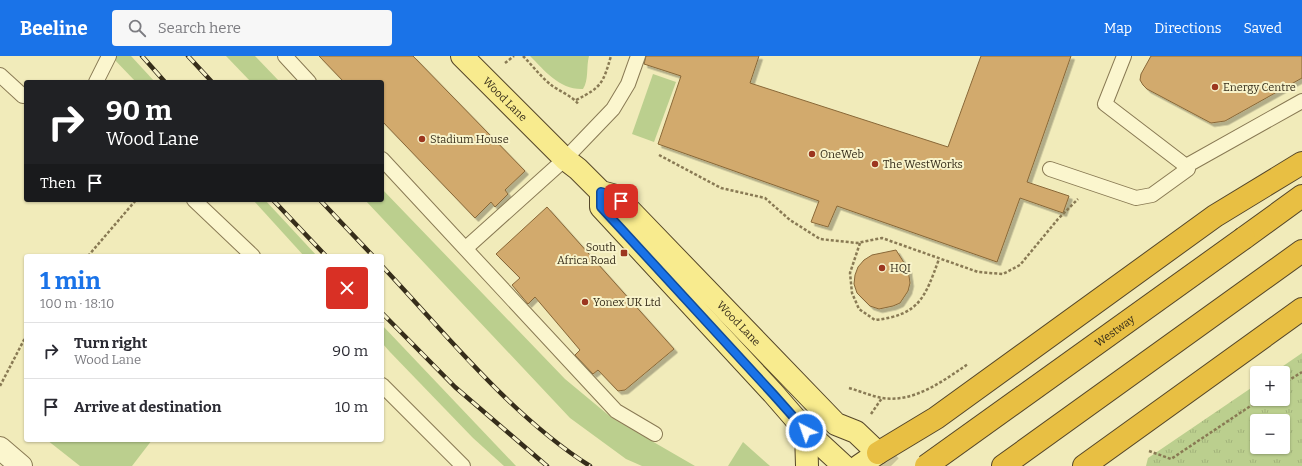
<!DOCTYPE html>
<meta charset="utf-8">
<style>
:root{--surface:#fff;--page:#f7f7f7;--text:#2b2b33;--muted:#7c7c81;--line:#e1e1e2;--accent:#1a73e8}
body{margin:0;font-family:Bitter,serif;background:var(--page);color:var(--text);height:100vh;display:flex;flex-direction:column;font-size:15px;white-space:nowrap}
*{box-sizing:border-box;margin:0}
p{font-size:13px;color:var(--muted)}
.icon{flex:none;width:22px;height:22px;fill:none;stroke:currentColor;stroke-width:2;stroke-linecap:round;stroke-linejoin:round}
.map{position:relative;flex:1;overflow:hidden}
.sheet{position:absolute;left:24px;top:198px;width:360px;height:188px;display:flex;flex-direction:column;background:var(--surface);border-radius:4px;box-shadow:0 1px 3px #0004}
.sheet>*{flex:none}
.guide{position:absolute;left:24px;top:24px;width:360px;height:122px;border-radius:4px;box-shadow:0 1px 3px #0004;background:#202124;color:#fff;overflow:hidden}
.tools{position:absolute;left:1250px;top:310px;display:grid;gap:8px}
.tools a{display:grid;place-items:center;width:40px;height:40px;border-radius:4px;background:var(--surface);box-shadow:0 1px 3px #0004;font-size:20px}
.pin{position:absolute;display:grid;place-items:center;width:34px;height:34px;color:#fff;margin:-17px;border-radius:8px;box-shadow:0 2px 6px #0006}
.me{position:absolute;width:44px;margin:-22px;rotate:319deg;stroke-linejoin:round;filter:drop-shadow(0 0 3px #0008)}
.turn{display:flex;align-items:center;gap:14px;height:84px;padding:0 16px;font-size:18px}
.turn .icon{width:52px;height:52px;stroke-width:2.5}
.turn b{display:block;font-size:28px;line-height:34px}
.then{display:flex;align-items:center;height:38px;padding:0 16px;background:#0003;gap:8px;font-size:15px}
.round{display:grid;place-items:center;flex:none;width:42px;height:42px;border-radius:4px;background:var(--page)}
.overview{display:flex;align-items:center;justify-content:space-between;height:68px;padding:0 16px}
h1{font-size:24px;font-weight:700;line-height:30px;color:var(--accent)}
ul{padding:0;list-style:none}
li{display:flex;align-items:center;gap:12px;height:56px;padding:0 16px;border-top:1px solid var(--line)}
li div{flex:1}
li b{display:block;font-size:15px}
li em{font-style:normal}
header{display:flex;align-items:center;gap:24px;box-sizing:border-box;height:56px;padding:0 20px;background:var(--accent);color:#fff}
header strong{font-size:19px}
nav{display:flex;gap:22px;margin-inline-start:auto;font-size:14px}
.search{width:280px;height:36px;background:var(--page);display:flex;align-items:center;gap:10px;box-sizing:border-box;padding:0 14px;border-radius:4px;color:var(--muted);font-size:15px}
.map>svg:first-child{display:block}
.green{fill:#bbcf8e}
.park{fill:url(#park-tufts);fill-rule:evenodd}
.building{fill:#d2aa6d;stroke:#896838;filter:url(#shadow)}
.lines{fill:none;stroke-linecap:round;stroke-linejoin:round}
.primary-tunnel{stroke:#ccc59a;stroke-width:22;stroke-dasharray:22 11;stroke-linecap:butt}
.lane-casing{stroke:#897a54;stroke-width:16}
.street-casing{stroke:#897a54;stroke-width:24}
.primary-casing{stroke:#554629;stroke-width:24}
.highway-casing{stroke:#554629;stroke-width:24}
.path{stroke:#897a54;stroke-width:2.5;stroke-dasharray:3 2;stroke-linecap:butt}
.lane{stroke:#fbf6ce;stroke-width:14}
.street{stroke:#fbf6ce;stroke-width:22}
.primary{stroke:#f8eb8e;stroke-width:22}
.highway{stroke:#e8bf43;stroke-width:22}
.rail-casing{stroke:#362d1a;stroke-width:4.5}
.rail{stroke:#f8f3ca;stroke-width:3;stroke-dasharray:9;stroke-linecap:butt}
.highway-bridge-casing{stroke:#554629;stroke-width:24;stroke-linecap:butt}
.highway-bridge{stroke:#e8bf43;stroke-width:22}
.route-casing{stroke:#114b97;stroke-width:10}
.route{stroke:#1a73e8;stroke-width:7}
.poi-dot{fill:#9c361f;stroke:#f8f3ca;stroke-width:1.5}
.labels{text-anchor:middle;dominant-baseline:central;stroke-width:4;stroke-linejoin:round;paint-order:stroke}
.poi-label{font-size:11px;fill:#362d1a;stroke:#f8f3ca;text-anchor:start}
.street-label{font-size:11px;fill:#362d1a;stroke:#f8f3ca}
</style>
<header>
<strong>Beeline</strong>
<div class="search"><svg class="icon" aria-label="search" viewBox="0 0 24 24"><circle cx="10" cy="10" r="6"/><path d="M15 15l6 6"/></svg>Search here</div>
<nav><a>Map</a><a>Directions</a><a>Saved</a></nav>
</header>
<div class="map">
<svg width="1302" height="410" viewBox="0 0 1302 410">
<defs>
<pattern id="park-tufts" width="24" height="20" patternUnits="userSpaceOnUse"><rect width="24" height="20" fill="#bbcf8e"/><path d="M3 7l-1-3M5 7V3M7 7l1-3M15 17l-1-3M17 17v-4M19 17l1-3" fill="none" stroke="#a1b27a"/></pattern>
<filter id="shadow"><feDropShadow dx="3.5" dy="3.5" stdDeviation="0" flood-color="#0004"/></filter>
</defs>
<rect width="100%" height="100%" fill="#f1ebba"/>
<!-- green -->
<g class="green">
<path d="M 111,0 L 131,0 L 155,26 L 136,26 Z"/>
<path d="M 226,0 L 255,0 L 280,26 L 251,26 Z"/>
<path d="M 530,0 L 589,0 C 586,11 589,24 583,33 C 560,34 545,15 530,0 Z"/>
<path d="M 653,18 L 676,26 L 654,86 L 632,78 Z"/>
<path d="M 382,133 L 565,323 L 612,362 L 695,410 L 642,410 L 626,403 L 570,362 L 365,144 L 382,144 Z"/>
<path d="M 253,144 L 265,144 L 317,200 L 304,200 Z"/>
<path d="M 382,269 L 516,410 L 504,410 L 473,382 L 390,296 L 382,287 Z"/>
<path d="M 47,384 L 152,384 L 132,410 L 80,410 Z"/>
<path d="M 743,386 L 770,410 L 728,410 Z"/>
</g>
<!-- park -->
<path class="park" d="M 1302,297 L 1302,410 L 1146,410 L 1148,402 L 1257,328 L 1257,343 L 1283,343 L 1283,317 L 1273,317 ZM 1257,365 L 1283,365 L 1283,391 L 1257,391 Z"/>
<!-- building -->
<g class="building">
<path d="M 319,0 L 413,0 L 525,115 L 505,134 L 508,138 L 495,151 L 491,146 L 475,162 L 382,65 L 382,26 L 344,26 Z"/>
<path d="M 646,0 L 759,0 L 750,27 L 948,91 L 981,0 L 1071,0 L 1027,126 L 1069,140 L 1063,157 L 1020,142 L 997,206 L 837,150 L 828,171 L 811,166 L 819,145 L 658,88 L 681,20 L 644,8 Z"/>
<path d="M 1151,0 L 1302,0 L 1302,22 L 1225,65 L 1211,67 L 1147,33 L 1143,29 L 1140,24 L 1141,18 Z"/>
<path d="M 547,151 L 674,293 L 625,334 L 618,335 L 598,314 L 593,318 L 575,299 L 580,294 L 535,241 L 528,248 L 512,229 L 520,222 L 496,198 Z"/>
<path d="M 896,194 L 908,213 L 910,227 L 908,235 L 900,247 L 893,250 L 879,253 L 870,250 L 857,237 L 854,228 L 855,219 L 858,211 L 864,204 L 872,199 Z"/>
</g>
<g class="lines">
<!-- primary-tunnel -->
<path class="primary-tunnel" d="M 878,397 L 891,410"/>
<!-- lane casing -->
<g class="lane-casing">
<g id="lane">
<path d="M 285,0 L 309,26"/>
<path d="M 1124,0 L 1105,48 L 1186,110"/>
<path d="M 0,19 L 23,40"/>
<path d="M 96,26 L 109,0"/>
<path d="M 382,103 L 616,355 L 655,378"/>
<path d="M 1050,113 L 1136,142 L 1152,139 L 1188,113 L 1186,110 L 1302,45"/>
<path d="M 194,144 L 253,200"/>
<path d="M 466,192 L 565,103 L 613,53 L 628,28 L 638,0"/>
<path d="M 382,329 L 463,410"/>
</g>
</g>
<!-- street casing -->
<g class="street-casing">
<path id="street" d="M 0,392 L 21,410"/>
</g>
<!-- primary casing -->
<g class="primary-casing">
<g id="primary">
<path id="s1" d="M 462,0 L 565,103 L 578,113 L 601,136 L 616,140 L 836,368 L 856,376 L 878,397 L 859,410"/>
<path d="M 601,136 L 601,151 L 773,337 L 806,375 L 844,410"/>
<path d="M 806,375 L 807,410"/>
</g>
</g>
<!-- highway casing -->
<g class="highway-casing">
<g id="highway">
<path d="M 1244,182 L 1302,140"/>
<path d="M 878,397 L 936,362 L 1215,160 L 1302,107"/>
<path d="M 1003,410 L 1302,195"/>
<path d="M 1084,410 L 1302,253"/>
</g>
</g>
<!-- path -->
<g class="path">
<path d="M 523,0 C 532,9 540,20 550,28 C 558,35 573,40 579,49"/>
<path d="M 505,7 L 514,0"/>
<path d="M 576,44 C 602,31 603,27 611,0"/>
<path d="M 659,99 L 721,132 L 765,142 L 790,164 L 820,183 L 857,187 L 882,182 L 978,216 L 1003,218 L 1020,209 L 1058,163 L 1078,143"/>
<path d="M 860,187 L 850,217 L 852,237 L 859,253 L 875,264 C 920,259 925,241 939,203"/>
<path d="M 88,200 L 136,144"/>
<path d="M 1283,328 L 1302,316"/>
<path d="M 0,330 L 26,280"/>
<path d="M 849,332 C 860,335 871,340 882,342 C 914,347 943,325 968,308"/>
<path d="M 871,358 L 882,342"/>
<path d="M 1149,395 L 1171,403 L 1261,343"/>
</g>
<!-- lane -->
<use href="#lane" class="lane"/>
<!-- street -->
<use href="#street" class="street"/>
<!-- primary -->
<use href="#primary" class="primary"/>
<!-- highway -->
<use href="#highway" class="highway"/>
<!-- rail casing -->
<g class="rail-casing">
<g id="rail">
<path d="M 142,0 L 165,26"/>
<path d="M 188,0 L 212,26"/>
<path d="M 273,144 L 326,200"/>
<path d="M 320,144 L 373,200"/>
<path d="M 382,210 C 446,278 511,360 590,410"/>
<path d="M 382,257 L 455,331 L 547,410"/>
</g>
</g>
<!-- rail -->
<use href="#rail" class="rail"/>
<!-- highway-bridge casing -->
<g class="highway-bridge-casing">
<g id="highway-bridge">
<path id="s2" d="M 926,410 L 1244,182"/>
</g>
</g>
<!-- highway-bridge -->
<use href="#highway-bridge" class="highway-bridge"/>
</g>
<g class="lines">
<!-- route casing -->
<g class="route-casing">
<path id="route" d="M 621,145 L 616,140 L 601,136 L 601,151 L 773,338 L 806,375"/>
</g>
<!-- route -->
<use href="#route" class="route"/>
</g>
<!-- markers -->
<g class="poi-dot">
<circle cx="1215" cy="31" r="4"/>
<circle cx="422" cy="83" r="4"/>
<circle cx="812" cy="98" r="4"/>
<circle cx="875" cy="108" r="4"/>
<rect x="620" y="193" width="8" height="8" rx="2"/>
<circle cx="882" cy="212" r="4"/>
<circle cx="585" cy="246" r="4"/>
</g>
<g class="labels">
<!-- poi labels -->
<g class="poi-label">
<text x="1223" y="31">Energy Centre</text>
<text x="430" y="83">Stadium House</text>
<text x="820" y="98">OneWeb</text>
<text x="883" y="108">The WestWorks</text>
<text x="616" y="191" text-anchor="end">South<tspan x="616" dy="13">Africa Road</tspan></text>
<text x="890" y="212">HQI</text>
<text x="593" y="246">Yonex UK Ltd</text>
</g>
<!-- street labels -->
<g class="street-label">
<text stroke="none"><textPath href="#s1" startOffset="61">Wood Lane</textPath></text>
<text stroke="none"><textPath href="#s1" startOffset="387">Wood Lane</textPath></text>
<text stroke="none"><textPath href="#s2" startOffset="232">Westway</textPath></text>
</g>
</g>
</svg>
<div class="tools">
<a>+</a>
<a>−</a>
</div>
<div class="pin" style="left:621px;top:145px;background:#d93025"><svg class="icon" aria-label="arrive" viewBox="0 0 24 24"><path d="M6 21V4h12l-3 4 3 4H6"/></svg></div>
<svg class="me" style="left:806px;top:375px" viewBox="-20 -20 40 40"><circle r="17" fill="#1a73e8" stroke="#fff" stroke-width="3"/><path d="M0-11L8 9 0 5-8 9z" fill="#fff"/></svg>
<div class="guide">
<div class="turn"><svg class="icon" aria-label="right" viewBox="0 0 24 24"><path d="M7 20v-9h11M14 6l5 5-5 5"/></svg><div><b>90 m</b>Wood Lane</div></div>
<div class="then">Then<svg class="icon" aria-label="arrive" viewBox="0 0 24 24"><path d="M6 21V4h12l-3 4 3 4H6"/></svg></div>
</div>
<section class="sheet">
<div class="overview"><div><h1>1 min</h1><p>100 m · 18:10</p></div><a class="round" style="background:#d93025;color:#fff"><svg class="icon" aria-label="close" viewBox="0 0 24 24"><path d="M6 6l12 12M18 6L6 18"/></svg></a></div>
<ul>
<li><svg class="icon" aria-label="right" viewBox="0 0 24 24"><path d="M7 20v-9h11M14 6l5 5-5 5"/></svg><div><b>Turn right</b><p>Wood Lane</p></div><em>90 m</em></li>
<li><svg class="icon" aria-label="arrive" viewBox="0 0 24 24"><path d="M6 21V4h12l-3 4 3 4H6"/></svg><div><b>Arrive at destination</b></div><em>10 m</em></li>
</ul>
</section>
</div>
